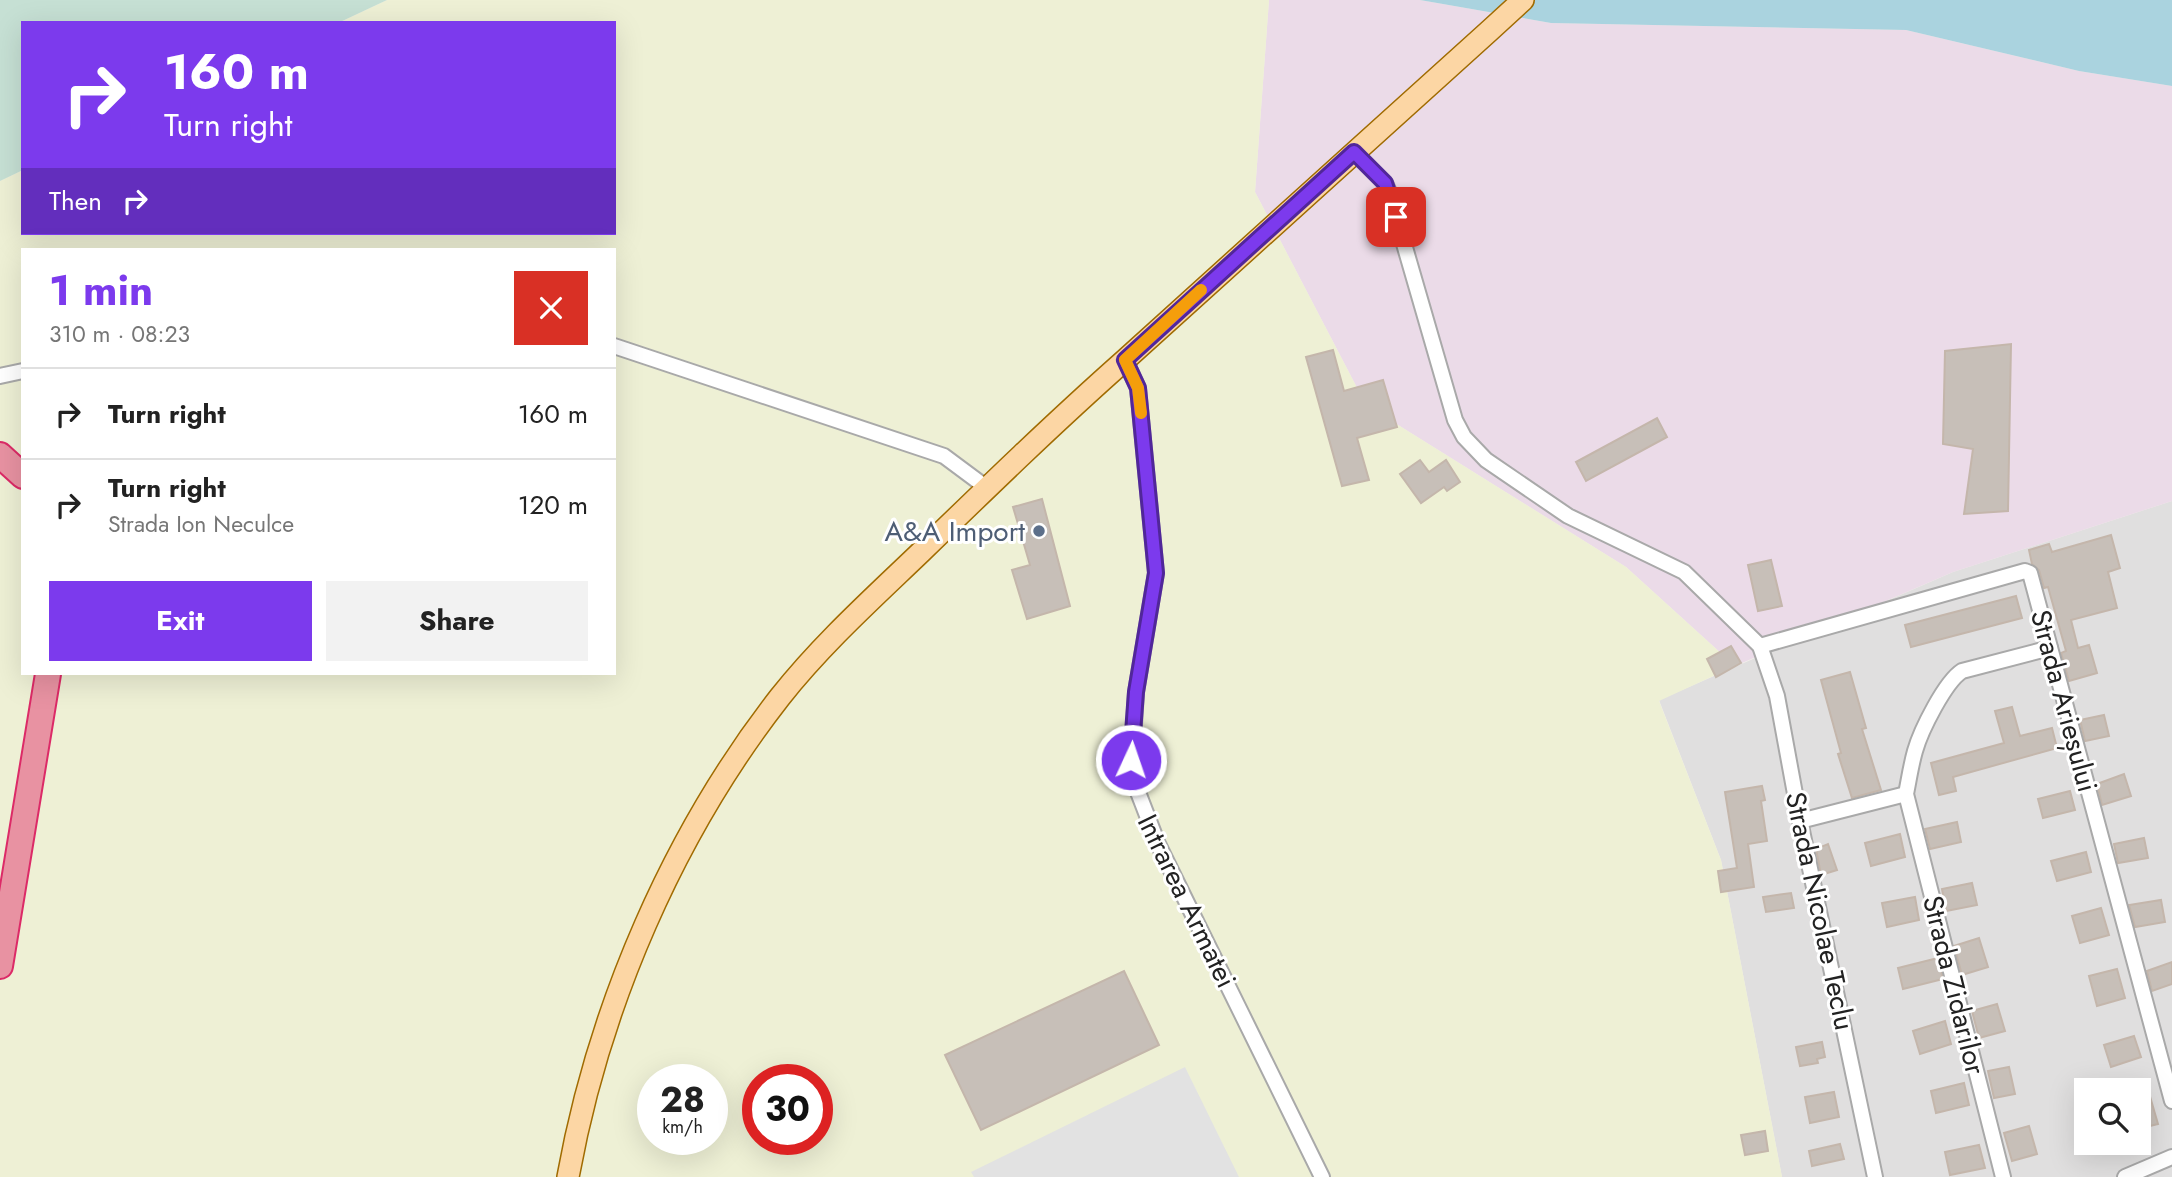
<!DOCTYPE html>
<meta charset="utf-8">
<style>
:root{--surface:#fff;--page:#f2f2f2;--text:#222;--muted:#767676;--line:#e0e0e0;--accent:#7c3aed}
body{margin:0;font-family:Jost,sans-serif;background:var(--page);color:var(--text);height:100vh;display:flex;flex-direction:column;font-size:26px;white-space:nowrap}
*{box-sizing:border-box;margin:0}
p{font-size:23px;color:var(--muted)}
.icon{flex:none;width:38px;height:38px;fill:none;stroke:currentColor;stroke-width:2;stroke-linecap:round;stroke-linejoin:round}
.map{position:relative;flex:1;overflow:hidden}
.drawer{position:absolute;left:21px;top:248px;width:595px;height:427px;display:flex;flex-direction:column;background:var(--surface);border-radius:0px;box-shadow:0 7px 28px #0002}
.drawer>*{flex:none}
.hud{position:absolute;left:21px;top:21px;width:595px;height:214px;border-radius:0px;box-shadow:0 7px 28px #0002;background:#7c3aed;color:#fff;overflow:hidden}
.controls{position:absolute;left:2074px;top:1078px;display:grid;gap:14px}
.controls a{display:grid;place-items:center;width:77px;height:77px;border-radius:0px;background:var(--surface);box-shadow:0 7px 28px #0002;font-size:35px}
.speed{position:absolute;left:637px;top:1064px;display:flex;gap:14px;font-size:35px;font-weight:700;text-align:center}
.speed>*{display:grid;place-content:center;width:91px;height:91px;border-radius:50%;background:var(--surface);box-shadow:0 7px 28px #0002;line-height:1}
.speed small{font-size:18px;font-weight:400}
.speed .limit{border:10px solid #d22;background:#fff;color:#111}
.pin{position:absolute;display:grid;place-items:center;width:60px;height:60px;color:#fff;margin:-30px;border-radius:14px;box-shadow:0 4px 10px #0006}
.me{position:absolute;width:77px;margin:-38px;rotate:3deg;stroke-linejoin:round;filter:drop-shadow(0 0 5px #0008)}
.turn{display:flex;align-items:center;gap:24px;height:147px;padding:0 28px;font-size:32px}
.turn .icon{width:91px;height:91px;stroke-width:2.5}
.turn b{display:block;font-size:49px;line-height:60px}
.then{display:flex;align-items:center;height:66px;padding:0 28px;background:#0003;gap:14px;font-size:26px}
.round{display:grid;place-items:center;flex:none;width:74px;height:74px;border-radius:0px;background:var(--page)}
.head{display:flex;align-items:center;justify-content:space-between;height:119px;padding:0 28px}
h1{font-size:42px;font-weight:700;line-height:52px;color:var(--accent)}
.cta{display:flex;gap:14px;margin-top:auto;padding:14px 28px}
.cta a{flex:1;height:80px;border-radius:0px;background:var(--accent);color:#fff;font-size:28px;font-weight:700;line-height:80px;text-align:center}
.cta a+a{background:var(--page);color:var(--text)}
ul{padding:0;list-style:none}
li{display:flex;align-items:center;gap:21px;height:91px;padding:0 28px;border-top:2px solid var(--line)}
li div{flex:1}
li b{display:block;font-size:26px}
li em{font-style:normal}
.map>svg:first-child{display:block}
.residential{fill:#e0dfdf;fill-rule:evenodd}
.industrial{fill:#ebdbe8}
.farmland{fill:#eef0d5;fill-rule:evenodd}
.wetland{fill:#c6e0d4}
.parking{fill:#e2e2e2}
.water{fill:#aad3df}
.building{fill:#c7bfb8;stroke:#c4b6ab;stroke-width:2}
.lines{fill:none;stroke-linecap:round;stroke-linejoin:round}
.street-casing{stroke:#a9a9a9;stroke-width:18}
.primary-casing{stroke:#a06b00;stroke-width:24}
.highway-casing{stroke:#dc2a67;stroke-width:28}
.street{stroke:#fff;stroke-width:14}
.primary{stroke:#fcd6a4;stroke-width:21}
.highway{stroke:#e892a2;stroke-width:24}
.route-casing{stroke:#51269a;stroke-width:18}
.route{stroke:#7c3aed;stroke-width:12}
.slow{stroke:#f59e0b;stroke-width:12}
.service-dot{fill:#5c6f8a;stroke:#fff;stroke-width:2.5}
.labels{text-anchor:middle;dominant-baseline:central;stroke-width:6;stroke-linejoin:round;paint-order:stroke}
.service-label{font-size:28px;fill:#4e5e75;stroke:#fff;text-anchor:end}
.street-label{font-size:28px;fill:#222;stroke:#fff}
</style>
<div class="map">
<svg width="2172" height="1177" viewBox="0 0 2172 1177">
<rect width="100%" height="100%" fill="#f2efe9"/>
<!-- residential -->
<path class="residential" d="M 2172,501 L 2172,1177 L 1782,1177 L 1721,860 L 1659,700 L 1953,572 ZM 2086,1090 L 2138,1090 L 2138,1143 L 2086,1143 Z"/>
<!-- industrial -->
<path class="industrial" d="M 1269,0 L 1420,0 L 1551,23 L 1906,30 L 2079,71 L 2172,86 L 2172,501 L 1953,572 L 1735,666 L 1626,567 L 1366,405 L 1255,192 Z"/>
<!-- farmland -->
<path class="farmland" d="M 387,0 L 1269,0 L 1255,192 L 1366,405 L 1626,567 L 1735,666 L 1659,701 L 1721,860 L 1782,1177 L 0,1177 L 0,181 L 23,170 L 23,233 L 614,233 L 614,23 L 338,23 ZM 23,250 L 614,250 L 614,674 L 23,674 ZM 653,1080 L 712,1080 L 712,1139 L 653,1139 ZM 758,1080 L 817,1080 L 817,1139 L 758,1139 Z"/>
<!-- wetland -->
<path class="wetland" d="M 0,0 L 387,0 L 338,23 L 23,23 L 23,170 L 0,181 Z"/>
<!-- parking -->
<path class="parking" d="M 1185,1067 L 1239,1177 L 974,1177 L 971,1172 Z"/>
<!-- water -->
<path class="water" d="M 1420,0 L 2172,0 L 2172,86 L 2079,71 L 1906,30 L 1551,23 Z"/>
<!-- building -->
<g class="building">
<path d="M 2011,344 L 2008,511 L 1964,514 L 1973,449 L 1943,444 L 1945,351 Z"/>
<path d="M 1333,350 L 1344,391 L 1383,380 L 1397,427 L 1357,438 L 1369,480 L 1342,486 L 1306,357 Z"/>
<path d="M 1657,418 L 1667,437 L 1586,481 L 1576,462 Z"/>
<path d="M 1420,460 L 1429,472 L 1446,460 L 1460,482 L 1447,491 L 1444,487 L 1421,503 L 1400,474 Z"/>
<path d="M 1042,499 L 1070,606 L 1027,619 L 1012,570 L 1030,565 L 1013,507 Z"/>
<path d="M 2111,535 L 2120,568 L 2108,572 L 2117,608 L 2071,620 L 2078,648 L 2089,645 L 2097,673 L 2069,681 L 2061,653 L 2066,651 L 2048,587 L 2044,588 L 2039,570 L 2032,564 L 2029,550 L 2049,544 L 2052,552 Z"/>
<path d="M 1771,560 L 1782,606 L 1758,611 L 1748,565 Z"/>
<path d="M 2016,596 L 2022,618 L 1911,647 L 1905,625 Z"/>
<path d="M 1731,646 L 1741,663 L 1716,677 L 1707,659 Z"/>
<path d="M 1850,672 L 1866,728 L 1862,729 L 1881,790 L 1852,798 L 1838,754 L 1841,753 L 1821,680 Z"/>
<path d="M 2012,707 L 2020,736 L 2052,728 L 2057,748 L 1953,777 L 1956,791 L 1939,795 L 1931,763 L 2004,743 L 1995,711 Z"/>
<path d="M 2104,715 L 2109,736 L 2085,741 L 2080,720 Z"/>
<path d="M 2124,774 L 2131,796 L 2102,805 L 2097,784 Z"/>
<path d="M 1762,786 L 1765,800 L 1761,801 L 1767,841 L 1748,844 L 1754,887 L 1721,892 L 1718,871 L 1737,868 L 1725,792 Z"/>
<path d="M 2070,791 L 2075,810 L 2043,818 L 2038,799 Z"/>
<path d="M 1957,822 L 1961,842 L 1930,849 L 1925,829 Z"/>
<path d="M 1900,834 L 1905,857 L 1871,866 L 1865,843 Z"/>
<path d="M 2144,838 L 2148,858 L 2118,863 L 2114,844 Z"/>
<path d="M 1828,844 L 1837,870 L 1821,875 L 1816,849 Z"/>
<path d="M 2086,852 L 2091,872 L 2057,881 L 2051,861 Z"/>
<path d="M 1972,883 L 1977,905 L 1946,911 L 1942,889 Z"/>
<path d="M 1791,893 L 1794,908 L 1766,912 L 1763,897 Z"/>
<path d="M 1915,897 L 1919,920 L 1887,927 L 1882,903 Z"/>
<path d="M 2161,900 L 2165,922 L 2135,927 L 2129,905 Z"/>
<path d="M 2101,908 L 2109,935 L 2080,943 L 2072,916 Z"/>
<path d="M 1979,938 L 1988,967 L 1962,975 L 1954,946 Z"/>
<path d="M 1938,958 L 1943,979 L 1903,989 L 1898,968 Z"/>
<path d="M 2172,962 L 2172,984 L 2152,991 L 2147,971 Z"/>
<path d="M 2117,969 L 2125,998 L 2097,1006 L 2089,976 Z"/>
<path d="M 1124,971 L 1159,1045 L 981,1130 L 945,1055 Z"/>
<path d="M 1997,1004 L 2005,1031 L 1979,1038 L 1972,1011 Z"/>
<path d="M 1945,1021 L 1951,1044 L 1920,1054 L 1913,1031 Z"/>
<path d="M 2134,1036 L 2141,1057 L 2111,1067 L 2104,1045 Z"/>
<path d="M 1822,1042 L 1825,1057 L 1817,1059 L 1818,1063 L 1800,1066 L 1796,1047 Z"/>
<path d="M 2009,1067 L 2015,1094 L 1994,1098 L 1988,1071 Z"/>
<path d="M 1964,1083 L 1969,1105 L 1936,1113 L 1931,1091 Z"/>
<path d="M 1834,1092 L 1839,1117 L 1810,1123 L 1805,1097 Z"/>
<path d="M 2149,1093 L 2158,1124 L 2138,1129 L 2138,1096 Z"/>
<path d="M 2029,1126 L 2037,1154 L 2012,1161 L 2004,1133 Z"/>
<path d="M 1765,1131 L 1768,1151 L 1745,1155 L 1741,1135 Z"/>
<path d="M 1840,1144 L 1844,1159 L 1812,1166 L 1809,1151 Z"/>
<path d="M 1979,1145 L 1985,1168 L 1950,1175 L 1945,1152 Z"/>
</g>
<g class="lines">
<!-- street casing -->
<g class="street-casing">
<g id="street">
<path d="M 1354,152 L 1385,183 L 1389,192 L 1455,420 L 1464,437 L 1486,460 L 1568,516 L 1684,572 L 1760,646 L 1777,696 L 1800,821 L 1875,1177"/>
<path d="M 614,346 L 944,456 L 987,488"/>
<path d="M 1125,360 L 1138,388 L 1156,573 L 1136,692 L 1131,774 L 1158,844 L 1322,1177"/>
<path d="M 0,376 L 23,371"/>
<path d="M 1760,646 L 2025,571 L 2030,573 L 2172,1101"/>
<path d="M 1800,821 L 1906,794"/>
<path d="M 2003,1177 L 1906,794 C 1909,779 1911,765 1915,751 C 1921,730 1945,682 1962,671 L 2050,648"/>
<path d="M 2125,1177 L 2172,1157"/>
</g>
</g>
<!-- primary casing -->
<g class="primary-casing">
<path id="primary" d="M 568,1177 C 599,1006 673,834 780,697 C 822,644 872,599 921,552 C 988,487 1055,422 1125,360 C 1258,241 1391,121 1523,0"/>
</g>
<!-- highway casing -->
<g class="highway-casing">
<g id="highway">
<path d="M 0,455 L 23,476"/>
<path d="M 0,966 L 48,674"/>
</g>
</g>
<!-- street -->
<use href="#street" class="street"/>
<!-- primary -->
<use href="#primary" class="primary"/>
<!-- highway -->
<use href="#highway" class="highway"/>
</g>
<g class="lines">
<!-- route casing -->
<g class="route-casing">
<path id="route" d="M 1131,760 L 1136,692 L 1156,573 L 1138,388 L 1125,360 L 1354,152 L 1385,183 L 1396,217"/>
</g>
<!-- route -->
<use href="#route" class="route"/>
<!-- slow -->
<path class="slow" d="M 1141,413 L 1138,388 L 1125,360 L 1201,290"/>
</g>
<!-- markers -->
<circle class="service-dot" cx="1039" cy="531" r="7"/>
<g class="labels">
<!-- service labels -->
<g class="service-label">
<text x="1025" y="531">A&amp;A Import</text>
</g>
<!-- street labels -->
<g class="street-label">
<text transform="translate(2064 701) rotate(75)">Strada Arieșului</text>
<text transform="translate(1187 901) rotate(64)">Intrarea Armatei</text>
<text transform="translate(1820 911) rotate(78)">Strada Nicolae Teclu</text>
<text transform="translate(1954 985) rotate(76)">Strada Zidarilor</text>
</g>
</g>
</svg>
<div class="controls">
<a><svg class="icon" aria-label="search" viewBox="0 0 24 24"><circle cx="10" cy="10" r="6"/><path d="M15 15l6 6"/></svg></a>
</div>
<div class="speed"><div>28<small>km/h</small></div><div class="limit">30</div></div>
<div class="pin" style="left:1396px;top:217px;background:#d93025"><svg class="icon" aria-label="arrive" viewBox="0 0 24 24"><path d="M6 21V4h12l-3 4 3 4H6"/></svg></div>
<svg class="me" style="left:1131px;top:760px" viewBox="-20 -20 40 40"><circle r="17" fill="#7c3aed" stroke="#fff" stroke-width="3"/><path d="M0-11L8 9 0 5-8 9z" fill="#fff"/></svg>
<div class="hud">
<div class="turn"><svg class="icon" aria-label="right" viewBox="0 0 24 24"><path d="M7 20v-9h11M14 6l5 5-5 5"/></svg><div><b>160 m</b>Turn right</div></div>
<div class="then">Then<svg class="icon" aria-label="right" viewBox="0 0 24 24"><path d="M7 20v-9h11M14 6l5 5-5 5"/></svg></div>
</div>
<section class="drawer">
<div class="head"><div><h1>1 min</h1><p>310 m · 08:23</p></div><a class="round" style="background:#d93025;color:#fff"><svg class="icon" aria-label="close" viewBox="0 0 24 24"><path d="M6 6l12 12M18 6L6 18"/></svg></a></div>
<ul>
<li><svg class="icon" aria-label="right" viewBox="0 0 24 24"><path d="M7 20v-9h11M14 6l5 5-5 5"/></svg><div><b>Turn right</b></div><em>160 m</em></li>
<li><svg class="icon" aria-label="right" viewBox="0 0 24 24"><path d="M7 20v-9h11M14 6l5 5-5 5"/></svg><div><b>Turn right</b><p>Strada Ion Neculce</p></div><em>120 m</em></li>
</ul>
<div class="cta"><a>Exit</a><a>Share</a></div>
</section>
</div>
